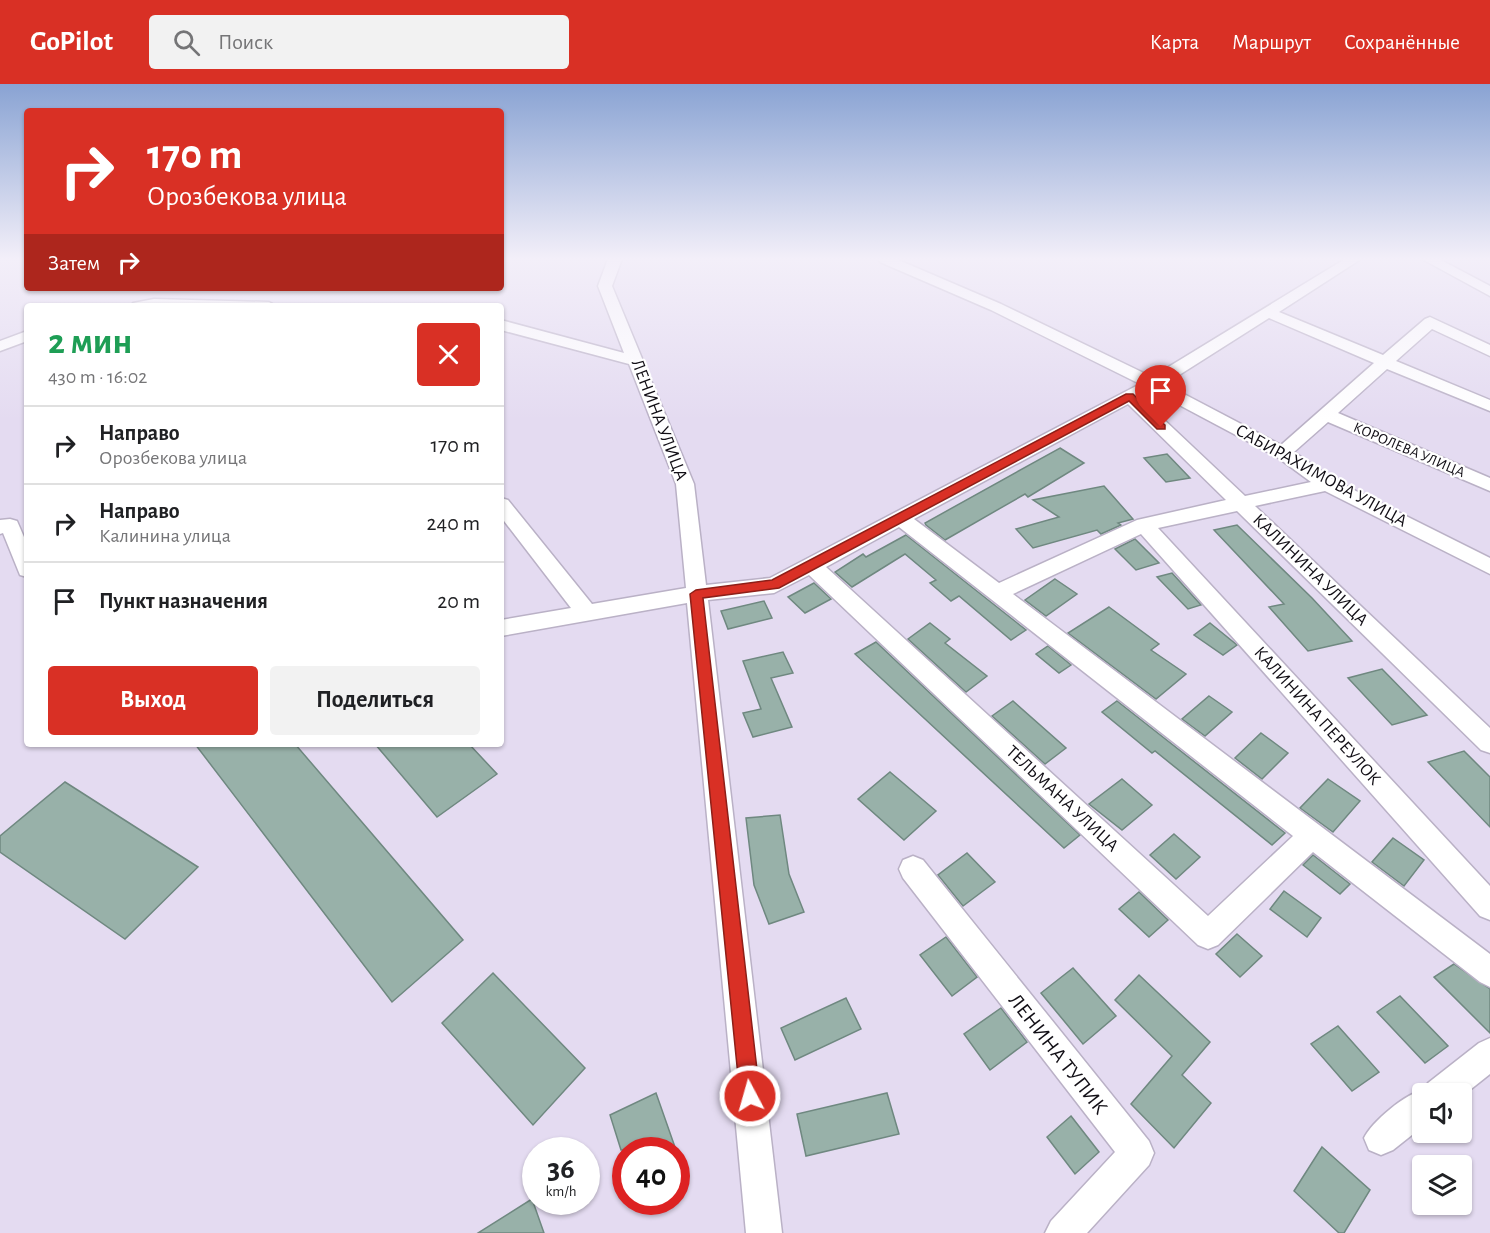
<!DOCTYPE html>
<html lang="ru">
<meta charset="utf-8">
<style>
:root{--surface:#fff;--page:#f2f2f2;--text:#202124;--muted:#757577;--line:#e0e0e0;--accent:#d93025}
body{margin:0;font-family:"Alegreya Sans",sans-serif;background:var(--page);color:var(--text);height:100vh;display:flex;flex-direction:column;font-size:22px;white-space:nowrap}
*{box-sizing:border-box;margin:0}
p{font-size:20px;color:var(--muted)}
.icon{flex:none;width:33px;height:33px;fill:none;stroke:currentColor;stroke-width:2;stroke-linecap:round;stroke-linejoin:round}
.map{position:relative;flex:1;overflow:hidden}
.drawer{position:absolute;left:24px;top:219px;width:480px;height:444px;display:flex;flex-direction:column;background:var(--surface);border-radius:6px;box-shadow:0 2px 4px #0004}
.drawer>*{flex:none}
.hud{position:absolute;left:24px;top:24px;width:480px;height:183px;border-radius:6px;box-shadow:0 2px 4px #0004;background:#d93025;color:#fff;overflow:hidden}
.fabs{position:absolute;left:1412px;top:999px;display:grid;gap:12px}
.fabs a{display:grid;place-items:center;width:60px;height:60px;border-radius:6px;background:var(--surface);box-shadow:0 2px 4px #0004;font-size:30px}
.speed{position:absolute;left:522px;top:1053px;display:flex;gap:12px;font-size:30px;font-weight:700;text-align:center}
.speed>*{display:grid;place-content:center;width:78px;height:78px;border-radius:50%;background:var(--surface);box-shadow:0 2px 4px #0004;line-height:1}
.speed small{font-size:15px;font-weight:400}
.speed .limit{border:9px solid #d22;background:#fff;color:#111}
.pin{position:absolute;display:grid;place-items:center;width:51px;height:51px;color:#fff;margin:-62px -26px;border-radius:50% 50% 50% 0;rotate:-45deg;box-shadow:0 0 6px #0007}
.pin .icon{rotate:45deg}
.me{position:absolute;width:66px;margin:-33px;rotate:354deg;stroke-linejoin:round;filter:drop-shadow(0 0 4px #0008)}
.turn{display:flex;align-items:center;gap:21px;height:126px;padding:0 24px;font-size:27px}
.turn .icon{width:78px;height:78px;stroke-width:2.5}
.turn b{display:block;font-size:42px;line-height:51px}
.then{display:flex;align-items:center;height:57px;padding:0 24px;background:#0003;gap:12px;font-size:22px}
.round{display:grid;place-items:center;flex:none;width:63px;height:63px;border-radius:6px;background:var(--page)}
.summary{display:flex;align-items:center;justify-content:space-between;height:102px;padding:0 24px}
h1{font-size:36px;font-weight:600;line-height:45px;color:#1e9e55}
.cta{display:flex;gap:12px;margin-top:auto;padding:12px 24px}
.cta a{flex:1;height:69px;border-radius:6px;background:var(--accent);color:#fff;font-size:24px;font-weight:600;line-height:69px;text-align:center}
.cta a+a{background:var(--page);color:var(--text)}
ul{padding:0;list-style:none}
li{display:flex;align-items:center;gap:18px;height:78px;padding:0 24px;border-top:2px solid var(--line)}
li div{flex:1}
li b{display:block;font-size:22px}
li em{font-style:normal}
header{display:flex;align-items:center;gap:36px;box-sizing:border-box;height:84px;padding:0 30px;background:var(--accent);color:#fff}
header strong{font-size:28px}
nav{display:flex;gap:33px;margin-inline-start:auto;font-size:21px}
.search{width:420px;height:54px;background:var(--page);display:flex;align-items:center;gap:15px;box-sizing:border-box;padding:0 21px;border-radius:6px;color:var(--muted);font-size:22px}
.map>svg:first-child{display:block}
.building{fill:#98b1a9;stroke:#6f8880;stroke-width:1.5}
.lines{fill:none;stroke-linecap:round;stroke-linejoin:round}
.minor-casing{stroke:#bab1c6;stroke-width:3}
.minor{fill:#fff;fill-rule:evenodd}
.route{fill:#d93025;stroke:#8d1f18;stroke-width:1.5}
.labels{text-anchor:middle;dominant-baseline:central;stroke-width:4.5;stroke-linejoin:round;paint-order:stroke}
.far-street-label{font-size:15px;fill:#110e15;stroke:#fff}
.street-label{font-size:18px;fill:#110e15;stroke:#fff}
.near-street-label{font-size:21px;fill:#110e15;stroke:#fff}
</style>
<header>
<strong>GoPilot</strong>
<div class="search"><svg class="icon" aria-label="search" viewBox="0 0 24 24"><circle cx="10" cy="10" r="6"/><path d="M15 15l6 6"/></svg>Поиск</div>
<nav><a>Карта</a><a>Маршрут</a><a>Сохранённые</a></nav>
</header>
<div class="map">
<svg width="1490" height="1149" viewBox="0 0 1490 1149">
<rect width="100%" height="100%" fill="#e4dbf1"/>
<!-- building -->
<g class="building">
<path d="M 1060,364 L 1084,379 L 1028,413 L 1025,410 L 945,456 L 926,441 L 925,439 Z"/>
<path d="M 1167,370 L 1190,394 L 1166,398 L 1144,374 Z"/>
<path d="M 1104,402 L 1133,435 L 1118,439 L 1121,441 L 1101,450 L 1097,446 L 1033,464 L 1016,445 L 1059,433 L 1033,416 Z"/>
<path d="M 1237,441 L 1312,514 L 1352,557 L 1308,567 L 1269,523 L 1284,520 L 1214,446 Z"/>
<path d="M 906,451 L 1026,546 L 1011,556 L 959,512 L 951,517 L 930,499 L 936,496 L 905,470 L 852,503 L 835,488 L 863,470 L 866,473 Z"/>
<path d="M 1135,455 L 1159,479 L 1136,486 L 1115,465 Z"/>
<path d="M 1172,489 L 1201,521 L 1188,525 L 1157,493 Z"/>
<path d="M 1055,495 L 1077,510 L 1046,532 L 1025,516 Z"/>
<path d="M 814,499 L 831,515 L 805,529 L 788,513 Z"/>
<path d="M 764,517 L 772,534 L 728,545 L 721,527 Z"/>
<path d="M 1109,523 L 1159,560 L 1151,566 L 1186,590 L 1156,615 L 1068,549 Z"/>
<path d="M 930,539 L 950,555 L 945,559 L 987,592 L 966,608 L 908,555 Z"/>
<path d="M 1210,539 L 1237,561 L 1223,571 L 1194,551 Z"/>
<path d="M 876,558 L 1080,751 L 1064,764 L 855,570 Z"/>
<path d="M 1048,562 L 1071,581 L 1059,589 L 1036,570 Z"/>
<path d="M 783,568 L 793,589 L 771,594 L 792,643 L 753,653 L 743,629 L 761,625 L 743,577 Z"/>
<path d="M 1382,585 L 1427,631 L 1392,641 L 1348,594 Z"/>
<path d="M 1209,612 L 1232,628 L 1205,652 L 1182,635 Z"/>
<path d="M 1013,617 L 1066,664 L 1045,680 L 992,632 Z"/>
<path d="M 1117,617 L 1285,749 L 1272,761 L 1155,667 L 1152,669 L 1102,628 Z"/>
<path d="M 1261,649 L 1288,669 L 1262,695 L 1235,674 Z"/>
<path d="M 195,660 L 295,660 L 463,856 L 392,918 Z"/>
<path d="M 375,660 L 469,660 L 497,690 L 437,733 Z"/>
<path d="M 1464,667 L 1490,693 L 1490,743 L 1428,678 Z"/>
<path d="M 890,688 L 936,727 L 904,756 L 858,715 Z"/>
<path d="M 1122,695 L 1152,721 L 1122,746 L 1089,720 Z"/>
<path d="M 1328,695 L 1360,717 L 1333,748 L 1300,724 Z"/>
<path d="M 65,698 L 198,783 L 125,855 L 0,768 L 0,752 Z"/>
<path d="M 780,731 L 789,790 L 804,828 L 769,840 L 754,801 L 746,734 Z"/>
<path d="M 1174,750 L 1200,773 L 1176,795 L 1150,771 Z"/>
<path d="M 1393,754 L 1424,776 L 1404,802 L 1372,778 Z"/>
<path d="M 967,769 L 995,798 L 963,822 L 938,791 Z"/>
<path d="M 1313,771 L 1350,800 L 1340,810 L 1303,781 Z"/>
<path d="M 1284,807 L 1321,834 L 1307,853 L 1270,825 Z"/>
<path d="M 1139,808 L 1168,836 L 1149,853 L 1119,825 Z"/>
<path d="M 1237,850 L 1262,872 L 1240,893 L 1216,870 Z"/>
<path d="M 946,853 L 977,893 L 952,912 L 920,871 Z"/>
<path d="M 1454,880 L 1490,905 L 1490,949 L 1434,893 Z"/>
<path d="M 1073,884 L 1116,932 L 1083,960 L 1041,909 Z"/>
<path d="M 493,889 L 585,984 L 533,1041 L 442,939 Z"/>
<path d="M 1139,891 L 1210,958 L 1182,991 L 1211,1019 L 1174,1064 L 1131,1020 L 1172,972 L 1115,916 Z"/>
<path d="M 1400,912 L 1448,962 L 1425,979 L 1377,928 Z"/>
<path d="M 846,914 L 861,945 L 795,976 L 781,944 Z"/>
<path d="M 1001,924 L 1027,958 L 990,986 L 964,950 Z"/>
<path d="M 1338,942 L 1379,988 L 1352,1007 L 1311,960 Z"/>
<path d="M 656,1009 L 676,1066 L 621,1066 L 610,1031 Z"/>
<path d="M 887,1009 L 899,1050 L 806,1072 L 797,1030 Z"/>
<path d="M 1071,1032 L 1099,1068 L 1075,1090 L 1047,1053 Z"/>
<path d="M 1322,1063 L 1370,1106 L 1344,1149 L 1339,1149 L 1294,1107 Z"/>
<path d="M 532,1115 L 544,1149 L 478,1149 Z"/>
</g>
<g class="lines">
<!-- minor casing -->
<g class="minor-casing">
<g id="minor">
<path d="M 608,175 L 622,175 L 612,202 L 694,400 L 706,501 L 770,494 L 1140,300 L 991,226 L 880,178 L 878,175 L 896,175 L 1001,220 L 1152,293 L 1345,175 L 1361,175 L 1279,228 L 1383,271 L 1425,235 L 1430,233 L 1490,261 L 1490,272 L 1432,245 L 1396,277 L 1490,316 L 1490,327 L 1387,285 L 1338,329 L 1490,394 L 1490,407 L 1328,338 L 1294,368 L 1334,396 L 1490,474 L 1490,490 L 1325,407 L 1255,422 L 1490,644 L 1490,669 L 1481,666 L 1237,427 L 1158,444 L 1490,802 L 1490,836 L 1480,832 L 1141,450 L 1013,510 L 1490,870 L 1490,903 L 1480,898 L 1313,768 L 1218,861 L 1208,865 L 1198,861 L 809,491 L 774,509 L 708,516 L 782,1149 L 746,1149 L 687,519 L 501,552 L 501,536 L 571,524 L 501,433 L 501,414 L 508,416 L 592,520 L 686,504 L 676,400 L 629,280 L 501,246 L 501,236 L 624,269 L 598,202 ZM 1269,234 L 1374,279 L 1281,361 L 1165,300 ZM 1153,307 L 1277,373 L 1311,398 L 1245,412 L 1140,313 ZM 1128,320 L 1226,416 L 1137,436 L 999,499 L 914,435 ZM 899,443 L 1293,752 L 1208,832 L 826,483 Z"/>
<path d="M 1422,175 L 1439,175 L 1490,202 L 1490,212 Z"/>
<path d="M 154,215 L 269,218 L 276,222 L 131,222 L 133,219 Z"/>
<path d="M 27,247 L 27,257 L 0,267 L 0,257 Z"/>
<path d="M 10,435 L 17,437 L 27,460 L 27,493 L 20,491 L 3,449 L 0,450 L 0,436 Z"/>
<path d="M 913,772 L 923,776 L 1149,1057 L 1154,1069 L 1149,1081 L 1087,1149 L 1045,1149 L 1051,1137 L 1115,1068 L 903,794 L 899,785 L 903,776 Z"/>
<path d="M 1490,954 L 1490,990 L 1461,1013 L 1461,1010 L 1422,1010 L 1422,1043 L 1393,1066 L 1381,1071 L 1369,1066 L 1364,1054 C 1371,1039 1407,1007 1424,1007 L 1428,999 L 1479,959 Z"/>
</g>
</g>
<!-- minor -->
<use href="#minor" class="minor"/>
</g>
<!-- sky -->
<linearGradient id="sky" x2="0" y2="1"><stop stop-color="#89a3d3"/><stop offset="0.52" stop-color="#f3eff9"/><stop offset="1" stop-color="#f3eff9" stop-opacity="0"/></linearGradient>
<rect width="1490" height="336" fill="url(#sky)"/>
<!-- route -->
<path class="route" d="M 1126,310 L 1133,310 L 1165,341 L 1165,345 L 1157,345 L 1129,317 L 779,504 L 703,514 L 760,1012 L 757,1019 L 750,1022 L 743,1019 L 740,1012 L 690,510 L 696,506 L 772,496 Z"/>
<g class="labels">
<!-- far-street labels -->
<g class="far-street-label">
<text transform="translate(1409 366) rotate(23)">КОРОЛЕВА УЛИЦА</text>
</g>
<!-- street labels -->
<g class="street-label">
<text transform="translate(659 336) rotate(69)">ЛЕНИНА УЛИЦА</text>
<text transform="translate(1321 392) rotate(29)">САБИРАХИМОВА УЛИЦА</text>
<text transform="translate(1310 486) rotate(44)">КАЛИНИНА УЛИЦА</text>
<text transform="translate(1317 632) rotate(48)">КАЛИНИНА ПЕРЕУЛОК</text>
<text transform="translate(1062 715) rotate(43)">ТЕЛЬМАНА УЛИЦА</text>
</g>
<!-- near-street labels -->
<g class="near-street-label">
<text transform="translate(1058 970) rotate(52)">ЛЕНИНА ТУПИК</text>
</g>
</g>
</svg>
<div class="fabs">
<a><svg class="icon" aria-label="sound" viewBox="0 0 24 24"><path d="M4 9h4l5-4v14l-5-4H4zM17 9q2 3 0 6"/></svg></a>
<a><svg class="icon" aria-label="layers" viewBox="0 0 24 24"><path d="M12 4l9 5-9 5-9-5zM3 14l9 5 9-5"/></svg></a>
</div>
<div class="speed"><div>36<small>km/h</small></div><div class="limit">40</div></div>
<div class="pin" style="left:1161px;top:343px;background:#d93025"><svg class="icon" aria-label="arrive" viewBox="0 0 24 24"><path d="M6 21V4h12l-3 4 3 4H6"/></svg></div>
<svg class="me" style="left:750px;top:1012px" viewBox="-20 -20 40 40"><circle r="17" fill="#d93025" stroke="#fff" stroke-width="3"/><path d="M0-11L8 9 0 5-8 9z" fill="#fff"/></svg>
<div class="hud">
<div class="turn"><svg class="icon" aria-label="right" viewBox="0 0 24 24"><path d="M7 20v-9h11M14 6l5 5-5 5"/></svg><div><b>170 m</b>Орозбекова улица</div></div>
<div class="then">Затем<svg class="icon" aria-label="right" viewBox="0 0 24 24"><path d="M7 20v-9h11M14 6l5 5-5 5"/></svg></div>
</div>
<section class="drawer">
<div class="summary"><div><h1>2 мин</h1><p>430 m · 16:02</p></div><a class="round" style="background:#d93025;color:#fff"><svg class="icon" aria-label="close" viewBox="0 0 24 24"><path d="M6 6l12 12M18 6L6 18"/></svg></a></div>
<ul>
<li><svg class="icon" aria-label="right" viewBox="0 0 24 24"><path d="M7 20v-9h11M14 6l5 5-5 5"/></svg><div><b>Направо</b><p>Орозбекова улица</p></div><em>170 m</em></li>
<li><svg class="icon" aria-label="right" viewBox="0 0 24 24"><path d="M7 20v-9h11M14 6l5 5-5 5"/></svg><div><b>Направо</b><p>Калинина улица</p></div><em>240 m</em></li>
<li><svg class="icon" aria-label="arrive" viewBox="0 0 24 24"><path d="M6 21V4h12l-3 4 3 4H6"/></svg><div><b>Пункт назначения</b></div><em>20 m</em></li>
</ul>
<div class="cta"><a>Выход</a><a>Поделиться</a></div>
</section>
</div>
